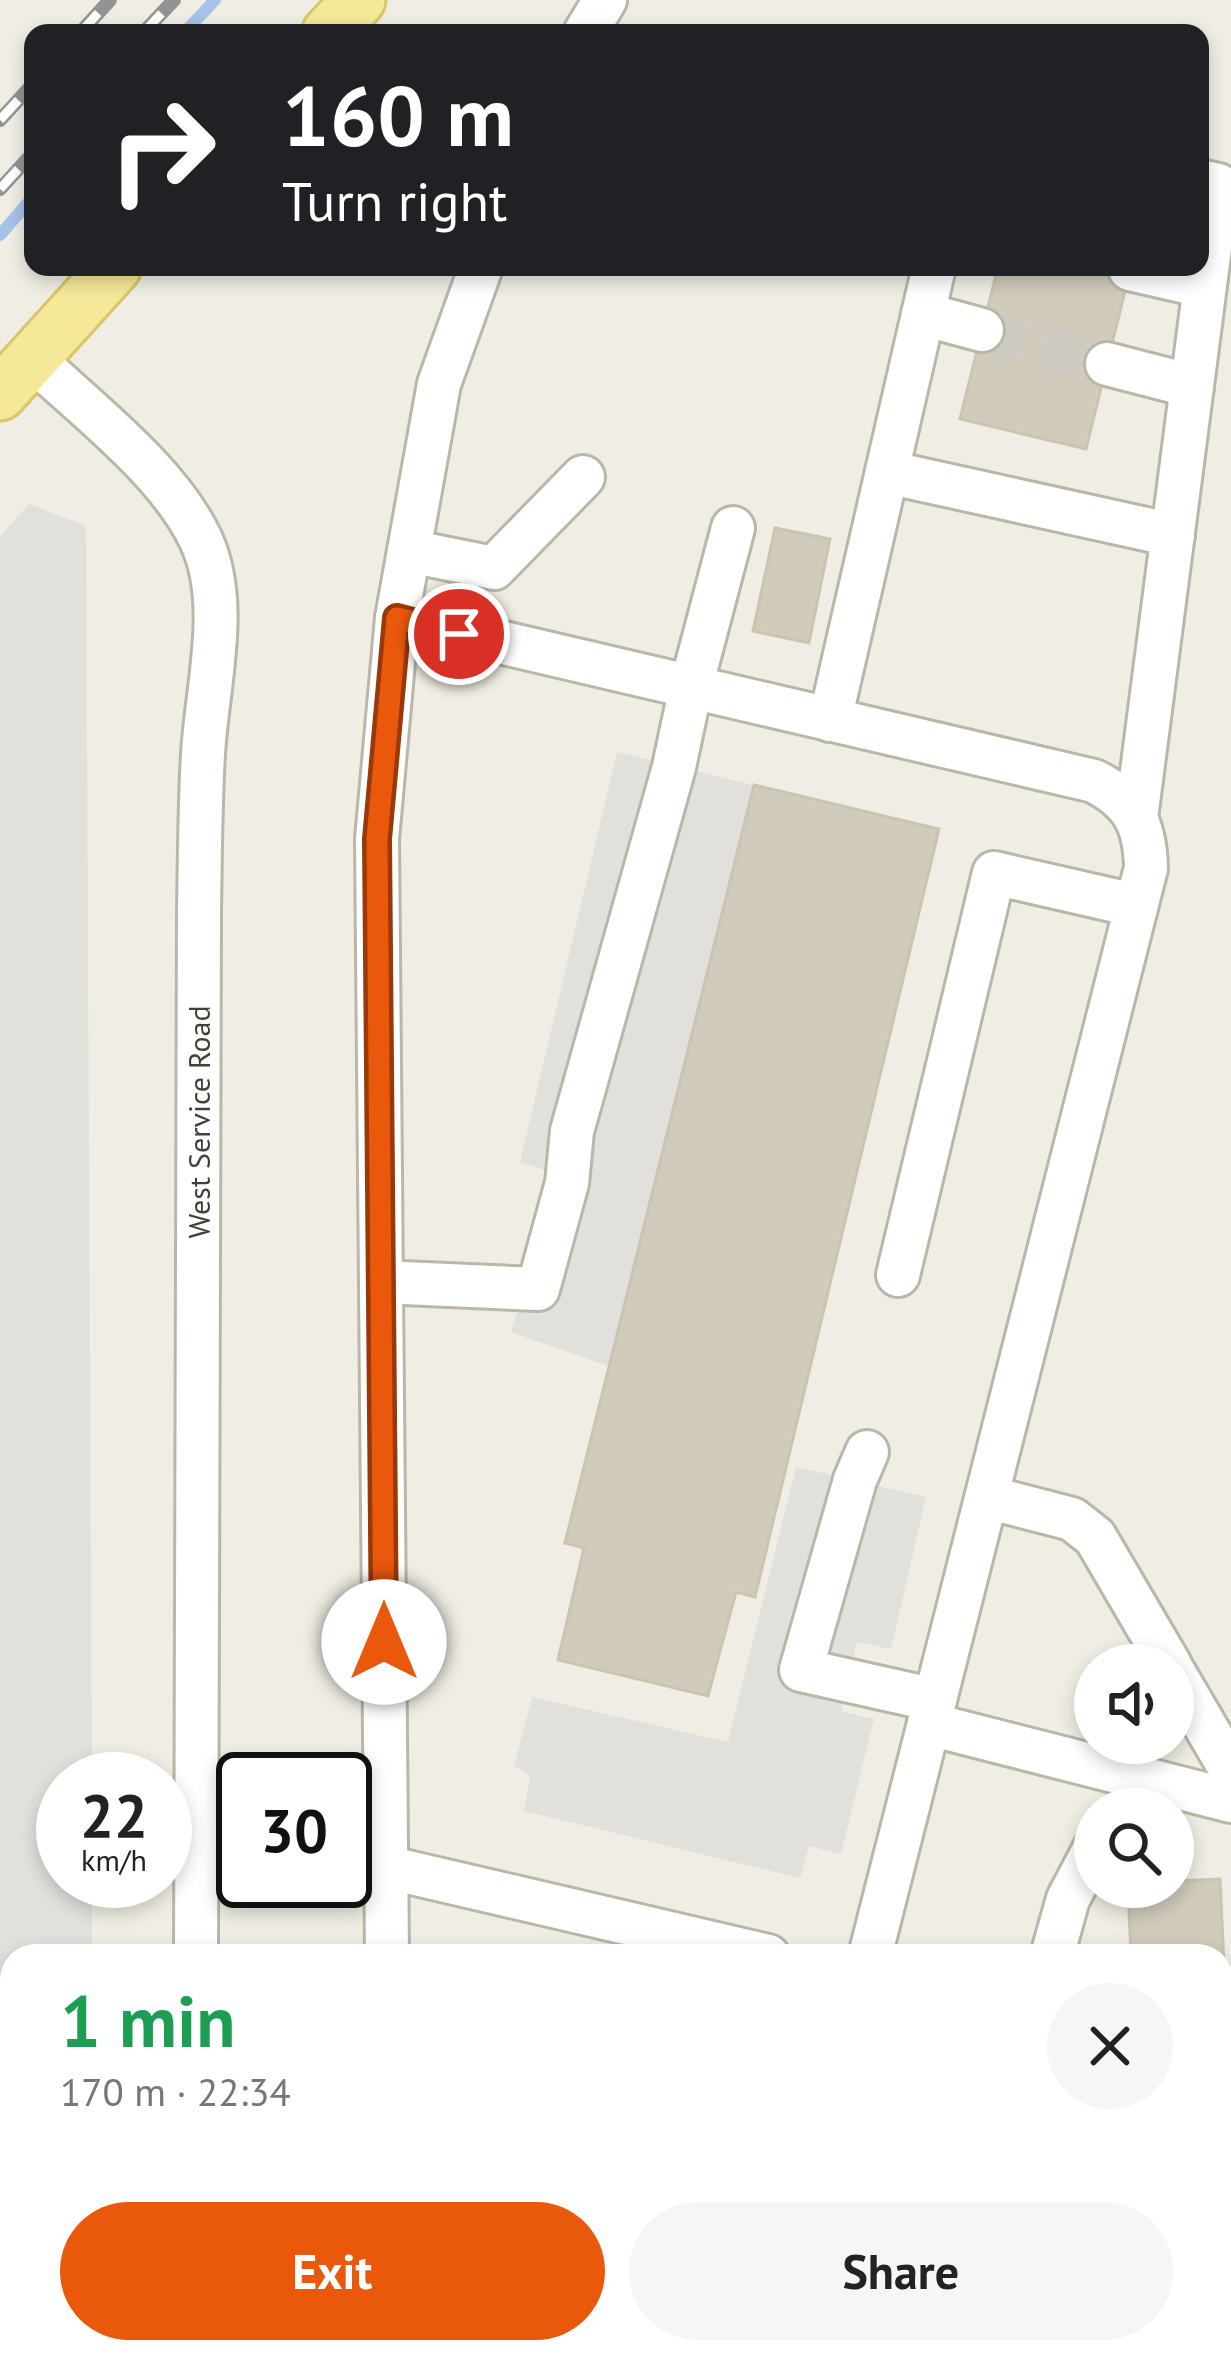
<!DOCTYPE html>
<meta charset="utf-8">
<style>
:root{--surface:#fff;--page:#f6f6f6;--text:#222;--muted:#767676;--accent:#ea580c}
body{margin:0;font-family:"PT Sans",sans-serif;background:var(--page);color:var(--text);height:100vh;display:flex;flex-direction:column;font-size:45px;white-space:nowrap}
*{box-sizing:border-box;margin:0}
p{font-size:39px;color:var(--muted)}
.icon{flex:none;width:66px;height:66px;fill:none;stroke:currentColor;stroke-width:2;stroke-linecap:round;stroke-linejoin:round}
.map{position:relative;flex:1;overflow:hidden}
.panel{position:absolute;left:0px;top:1944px;width:1233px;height:420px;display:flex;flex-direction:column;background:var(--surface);border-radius:36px 36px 0 0;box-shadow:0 6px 18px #0003}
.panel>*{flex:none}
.guide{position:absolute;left:24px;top:24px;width:1185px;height:252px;border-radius:24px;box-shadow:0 6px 18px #0003;background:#202124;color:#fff;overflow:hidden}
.fabs{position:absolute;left:1074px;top:1644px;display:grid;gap:24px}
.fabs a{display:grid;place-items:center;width:120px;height:120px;border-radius:50%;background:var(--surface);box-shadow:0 6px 18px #0003;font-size:60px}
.speed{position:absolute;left:36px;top:1752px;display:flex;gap:24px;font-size:60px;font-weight:700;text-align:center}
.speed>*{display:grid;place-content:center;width:156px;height:156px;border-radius:50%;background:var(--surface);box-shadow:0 6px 18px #0003;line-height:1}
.speed small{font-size:30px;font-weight:400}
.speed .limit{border:6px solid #111;border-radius:18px;background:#fff;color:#111}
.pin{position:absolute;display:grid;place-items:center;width:102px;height:102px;color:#fff;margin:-51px;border:6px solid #fff;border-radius:50%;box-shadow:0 3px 12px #0007}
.me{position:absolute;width:132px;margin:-66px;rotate:0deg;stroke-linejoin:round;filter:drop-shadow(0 0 9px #0008)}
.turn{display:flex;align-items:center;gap:42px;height:252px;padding:0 60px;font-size:54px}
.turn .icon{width:156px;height:156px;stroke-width:2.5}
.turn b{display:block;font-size:84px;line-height:102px}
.round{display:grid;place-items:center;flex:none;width:126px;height:126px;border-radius:63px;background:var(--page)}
.overview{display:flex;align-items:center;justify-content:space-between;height:204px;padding:0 60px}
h1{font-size:72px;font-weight:700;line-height:90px;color:#1e9e55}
.action{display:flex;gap:24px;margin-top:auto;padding:24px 60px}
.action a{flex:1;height:138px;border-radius:72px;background:var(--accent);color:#fff;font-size:48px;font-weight:700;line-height:138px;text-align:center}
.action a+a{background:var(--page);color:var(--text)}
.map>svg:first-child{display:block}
.parking{fill:#e1e0dc}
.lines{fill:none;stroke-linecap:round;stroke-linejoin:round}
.stream{stroke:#a5c3e9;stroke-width:12}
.building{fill:#d1cbbb;stroke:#cbc4ae;stroke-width:3}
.minor-tunnel{stroke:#cdcbc1;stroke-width:42;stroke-dasharray:42 21;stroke-linecap:butt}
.minor-casing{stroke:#bbb7a8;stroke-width:48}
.major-casing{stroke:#d8c76a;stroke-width:57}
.minor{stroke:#fff;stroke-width:42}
.major{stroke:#f5e898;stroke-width:51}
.rail-casing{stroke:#939393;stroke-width:14}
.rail{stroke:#fff;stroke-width:9;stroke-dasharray:27;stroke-linecap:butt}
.route-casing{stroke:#983908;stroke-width:30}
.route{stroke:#ea580c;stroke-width:21}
.labels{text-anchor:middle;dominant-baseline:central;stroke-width:12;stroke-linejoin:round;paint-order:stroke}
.street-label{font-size:30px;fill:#423f35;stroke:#fff}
</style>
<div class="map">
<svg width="1231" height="2364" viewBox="0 0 1231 2364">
<rect width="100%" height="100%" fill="#f0eee4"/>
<!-- parking -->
<g class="parking">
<path d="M 29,504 L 86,526 L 92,1779 L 63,1779 L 63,1881 L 92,1881 L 92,1956 L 12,1956 L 12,2352 L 95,2352 L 95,2364 L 0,2364 L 0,536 Z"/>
<path d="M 617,752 L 754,785 L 608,1366 L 511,1332 L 558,1174 L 520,1162 Z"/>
<path d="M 796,1467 L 926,1497 L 891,1649 L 857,1642 L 841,1711 L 874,1719 L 841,1854 L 809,1846 L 800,1878 L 524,1811 L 530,1776 L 514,1766 L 532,1697 L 728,1742 Z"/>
<path d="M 579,2352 L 771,2352 L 768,2364 L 577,2364 Z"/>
</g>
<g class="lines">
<!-- stream -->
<g class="stream">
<path d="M 184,33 L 215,0"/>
<path d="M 0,235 L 33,197"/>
</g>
</g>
<!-- building -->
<g class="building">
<path d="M 998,267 L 1131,267 L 1086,449 L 960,419 Z"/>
<path d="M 775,528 L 830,539 L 809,643 L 753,631 Z"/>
<path d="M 754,785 L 939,829 L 755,1597 L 736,1592 L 708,1696 L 558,1660 L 584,1548 L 565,1543 Z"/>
<path d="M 1220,1879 L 1224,1964 L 1221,1956 L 1131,1956 L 1128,1887 L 1173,1887 L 1173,1881 Z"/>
<path d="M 912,2352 L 1113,2352 L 1110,2364 L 909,2364 Z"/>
</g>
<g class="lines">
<!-- minor-tunnel -->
<path class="minor-tunnel" d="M 982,330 L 1107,364"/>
<!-- minor casing -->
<g class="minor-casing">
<g id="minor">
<path d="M 585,33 L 605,0"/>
<path d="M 1130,269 L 1204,286"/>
<path d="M 923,314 L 982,330"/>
<path d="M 32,358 C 87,410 167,470 200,538 C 231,602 207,685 203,754 C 200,805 200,858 199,909 L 196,1956"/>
<path d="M 1107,364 L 1192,386"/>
<path d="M 887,472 L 1173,535"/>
<path d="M 409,551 L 494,568 L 583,477"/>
<path d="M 397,618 L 1094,781 C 1133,801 1145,824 1146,868 L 870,1956"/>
<path d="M 830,720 L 934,267"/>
<path d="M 1136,818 L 1218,185 L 1200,181"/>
<path d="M 898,1275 L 994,873 L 1134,905"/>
<path d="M 381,1282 L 538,1289 L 567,1183 L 572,1131 L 674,767 L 691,687 L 733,528"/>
<path d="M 867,1452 L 855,1480 L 801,1670 L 935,1700"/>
<path d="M 987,1497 L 1072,1519 L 1095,1537 L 1170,1665"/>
<path d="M 1173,1671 L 1231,1770"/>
<path d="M 929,1724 L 1231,1801"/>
<path d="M 386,1867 L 768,1956"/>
<path d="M 387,1956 L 377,839 L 397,618 L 409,551 L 439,384 L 481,267"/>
<path d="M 1052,1956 L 1068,1899 L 1095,1848"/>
<path d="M 1221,2067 L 1231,2069"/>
<path d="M 1221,2145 L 1231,2102"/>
<path d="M 0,2227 L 12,2227"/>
<path d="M 0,2266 L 12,2266"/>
<path d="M 198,2352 L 198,2364"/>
<path d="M 390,2352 L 390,2364"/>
<path d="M 768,2364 L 771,2352"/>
<path d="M 1170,2364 L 1173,2352"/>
</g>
</g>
<!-- major casing -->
<g class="major-casing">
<g id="major">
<path d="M 328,33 L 359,0"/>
<path d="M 0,394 L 115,267"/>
</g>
</g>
<!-- minor -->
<use href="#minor" class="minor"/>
<!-- major -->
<use href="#major" class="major"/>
<!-- rail casing -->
<g class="rail-casing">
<g id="rail">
<path d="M 80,33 L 110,0"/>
<path d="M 143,33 L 174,0"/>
<path d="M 0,120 L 33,84"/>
<path d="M 0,189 L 33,153"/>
</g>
</g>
<!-- rail -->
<use href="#rail" class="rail"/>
</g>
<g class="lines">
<!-- route casing -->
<g class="route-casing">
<path id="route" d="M 384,1642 L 377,839 L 397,618 L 459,634"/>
</g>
<!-- route -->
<use href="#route" class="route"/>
</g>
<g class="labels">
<!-- street labels -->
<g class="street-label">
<text transform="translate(198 1122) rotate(-90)">West Service Road</text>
</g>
</g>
</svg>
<div class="fabs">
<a><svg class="icon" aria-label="sound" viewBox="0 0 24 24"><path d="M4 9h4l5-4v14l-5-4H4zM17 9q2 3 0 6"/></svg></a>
<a><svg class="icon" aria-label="search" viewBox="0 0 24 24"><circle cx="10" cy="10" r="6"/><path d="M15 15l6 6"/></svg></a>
</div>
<div class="speed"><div>22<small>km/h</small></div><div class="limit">30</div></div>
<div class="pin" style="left:459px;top:634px;background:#d93025"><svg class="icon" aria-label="arrive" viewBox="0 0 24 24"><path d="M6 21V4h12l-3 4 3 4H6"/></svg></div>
<svg class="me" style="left:384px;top:1642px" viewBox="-20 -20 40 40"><circle r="19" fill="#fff"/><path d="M0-13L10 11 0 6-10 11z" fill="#ea580c"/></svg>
<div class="guide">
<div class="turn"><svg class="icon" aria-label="right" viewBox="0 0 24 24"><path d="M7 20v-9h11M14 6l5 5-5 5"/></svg><div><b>160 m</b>Turn right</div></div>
</div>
<section class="panel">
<div class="overview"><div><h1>1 min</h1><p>170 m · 22:34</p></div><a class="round"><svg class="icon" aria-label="close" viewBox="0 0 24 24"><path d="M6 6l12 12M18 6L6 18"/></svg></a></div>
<div class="action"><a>Exit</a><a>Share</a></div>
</section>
</div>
